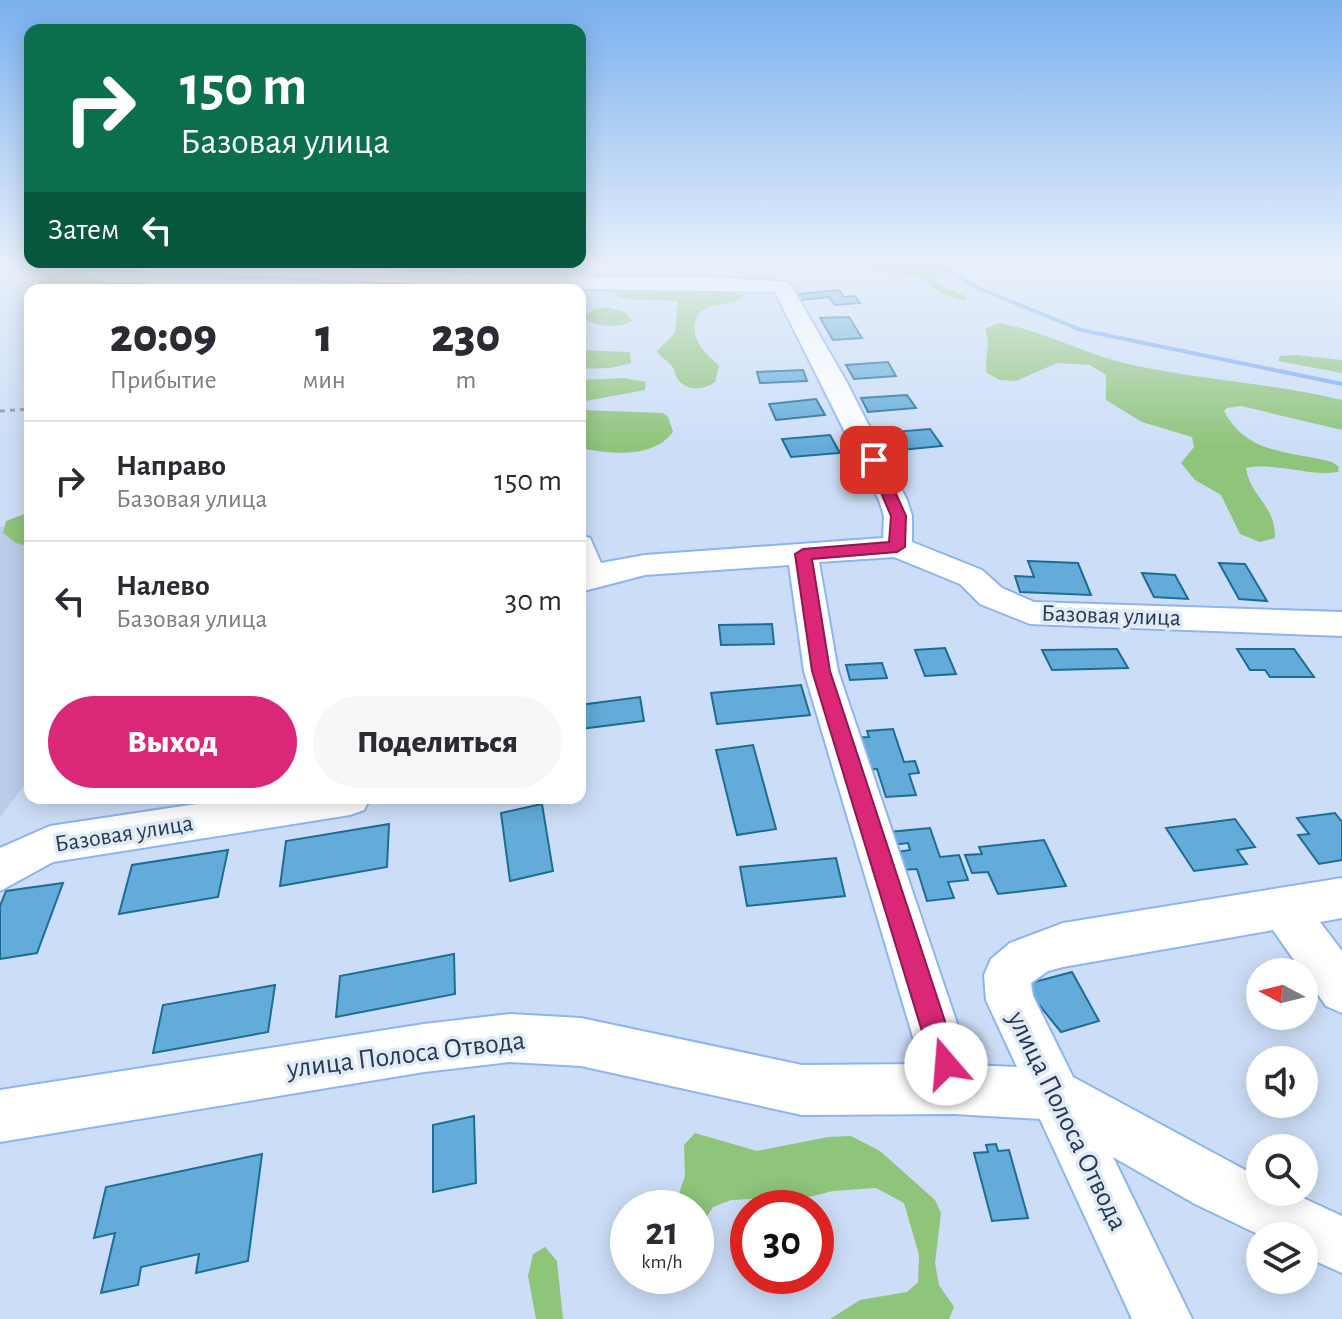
<!DOCTYPE html>
<html lang="ru">
<meta charset="utf-8">
<style>
:root{--surface:#fff;--page:#f7f7f7;--text:#2b2b33;--muted:#7c7c81;--line:#e1e1e2;--accent:#db2777}
body{margin:0;font-family:"Alegreya Sans",sans-serif;background:var(--page);color:var(--text);height:100vh;display:flex;flex-direction:column;font-size:30px;white-space:nowrap}
*{box-sizing:border-box;margin:0}
p{font-size:26px;color:var(--muted)}
.icon{flex:none;width:44px;height:44px;fill:none;stroke:currentColor;stroke-width:2;stroke-linecap:round;stroke-linejoin:round}
.map{position:relative;flex:1;overflow:hidden}
.drawer{position:absolute;left:24px;top:284px;width:562px;height:520px;display:flex;flex-direction:column;background:var(--surface);border-radius:16px;box-shadow:0 4px 20px #0003}
.drawer>*{flex:none}
.hud{position:absolute;left:24px;top:24px;width:562px;height:244px;border-radius:16px;box-shadow:0 4px 20px #0003;background:#0b6e4f;color:#fff;overflow:hidden}
.needle{width:52px;rotate:277deg}
.fabs{position:absolute;left:1246px;top:958px;display:grid;gap:16px}
.fabs a{display:grid;place-items:center;width:72px;height:72px;border-radius:50%;background:var(--surface);box-shadow:0 4px 20px #0003;font-size:40px}
.speed{position:absolute;left:610px;top:1190px;display:flex;gap:16px;font-size:40px;font-weight:700;text-align:center}
.speed>*{display:grid;place-content:center;width:104px;height:104px;border-radius:50%;background:var(--surface);box-shadow:0 4px 20px #0003;line-height:1}
.speed small{font-size:20px;font-weight:400}
.speed .limit{border:12px solid #d22;background:#fff;color:#111}
.pin{position:absolute;display:grid;place-items:center;width:68px;height:68px;color:#fff;margin:-34px;border-radius:16px;box-shadow:0 4px 12px #0006}
.me{position:absolute;width:88px;margin:-44px;rotate:342deg;stroke-linejoin:round;filter:drop-shadow(0 0 6px #0008)}
.turn{display:flex;align-items:center;gap:28px;height:168px;padding:0 24px;font-size:36px}
.turn .icon{width:104px;height:104px;stroke-width:2.5}
.turn b{display:block;font-size:56px;line-height:68px}
.then{display:flex;align-items:center;height:76px;padding:0 24px;background:#0003;gap:16px;font-size:30px}
.eta{display:flex;justify-content:space-evenly;align-items:center;height:136px;text-align:center}
.eta b{font-size:48px;font-weight:800;line-height:56px}
.cta{display:flex;gap:16px;margin-top:auto;padding:16px 24px}
.cta a{flex:1;height:92px;border-radius:48px;background:var(--accent);color:#fff;font-size:32px;font-weight:800;line-height:92px;text-align:center}
.cta a+a{background:var(--page);color:var(--text)}
ul{padding:0;list-style:none}
li{display:flex;align-items:center;gap:24px;height:120px;padding:0 24px;border-top:2px solid var(--line)}
li div{flex:1}
li b{display:block;font-size:30px}
li em{font-style:normal}
.map>svg:first-child{display:block}
.built{fill:#bbcde9}
.green{fill:#8fc47b}
.lines{fill:none;stroke-linecap:round;stroke-linejoin:round}
.stream{stroke:#73a9f7;stroke-width:4}
.building{fill:#63acda;stroke:#1d6c96;stroke-width:2}
.minor-casing{stroke:#8bb5f2;stroke-width:4}
.path{stroke:#8496af;stroke-width:3;stroke-dasharray:5 5;stroke-linecap:butt}
.minor{fill:#fff;fill-rule:evenodd}
.route{fill:#db2777;stroke:#8e194d;stroke-width:2}
.labels{text-anchor:middle;dominant-baseline:central;stroke-width:7;stroke-linejoin:round;paint-order:stroke}
.street-label{font-size:24px;fill:#273851;stroke:#e1eaf7}
.near-street-label{font-size:28px;fill:#273851;stroke:#e1eaf7}
</style>
<div class="map">
<svg width="1342" height="1319" viewBox="0 0 1342 1319">
<rect width="100%" height="100%" fill="#ccdef7"/>
<!-- built -->
<path class="built" d="M 30,525 L 30,777 L 0,818 L 0,527 Z"/>
<!-- green -->
<g class="green">
<path d="M 842,262 L 973,262 L 933,277 L 937,283 L 965,296 L 967,299 L 962,301 L 943,294 L 919,277 L 859,269 Z"/>
<path d="M 73,269 L 85,270 C 97,291 140,276 160,287 L 152,290 L 29,288 L 58,272 Z"/>
<path d="M 642,287 L 745,294 C 734,310 699,297 695,324 C 692,342 707,354 719,366 L 715,382 C 705,389 689,392 679,381 C 675,376 675,368 670,364 C 665,358 661,359 657,351 L 675,333 L 678,301 L 626,299 L 614,295 L 622,290 Z"/>
<path d="M 606,307 L 625,312 L 633,321 C 617,329 599,327 583,318 L 593,310 Z"/>
<path d="M 999,323 C 1044,331 1084,354 1128,364 C 1199,380 1272,383 1342,400 L 1342,430 L 1241,406 L 1227,408 L 1224,411 C 1247,455 1290,451 1332,462 L 1339,467 L 1338,472 C 1308,477 1277,462 1246,468 C 1250,497 1276,505 1275,538 L 1260,542 L 1240,534 L 1221,495 L 1195,480 L 1181,463 L 1194,447 L 1192,437 L 1142,422 L 1106,400 L 1106,375 L 1090,365 L 1057,363 L 1016,381 L 1000,380 L 987,373 C 983,357 992,347 985,329 Z"/>
<path d="M 580,350 L 630,352 L 631,363 L 610,368 L 580,369 Z"/>
<path d="M 1295,355 L 1342,360 L 1342,373 L 1278,361 L 1280,356 Z"/>
<path d="M 623,378 L 646,382 L 645,390 L 580,402 L 580,380 Z"/>
<path d="M 580,410 L 663,413 L 668,417 L 673,432 C 653,459 609,454 580,448 Z"/>
<path d="M 30,512 L 30,547 L 16,543 L 3,533 L 6,521 Z"/>
<path d="M 695,1133 L 757,1151 L 828,1137 L 851,1136 L 880,1151 L 935,1200 L 941,1213 L 935,1263 L 939,1285 L 954,1307 L 949,1319 L 830,1319 L 860,1300 L 907,1292 L 918,1282 L 919,1255 L 904,1203 L 876,1188 L 833,1191 L 768,1207 L 752,1199 L 731,1200 L 713,1207 L 696,1233 L 696,1208 L 674,1208 L 685,1176 L 684,1145 Z"/>
<path d="M 545,1247 L 557,1261 L 563,1319 L 536,1319 L 528,1276 L 533,1254 Z"/>
</g>
<g class="lines">
<!-- stream -->
<path class="stream" d="M 934,262 L 978,288 L 1081,330 L 1342,384"/>
</g>
<!-- building -->
<g class="building">
<path d="M 839,290 L 844,297 L 855,296 L 860,303 L 835,305 L 829,297 L 801,300 L 797,294 Z"/>
<path d="M 849,317 L 862,338 L 833,340 L 820,318 Z"/>
<path d="M 888,362 L 896,376 L 854,379 L 846,365 Z"/>
<path d="M 803,370 L 807,381 L 760,383 L 757,372 Z"/>
<path d="M 907,395 L 916,408 L 868,412 L 861,398 Z"/>
<path d="M 816,399 L 825,415 L 776,420 L 769,404 Z"/>
<path d="M 930,429 L 942,446 L 891,451 L 881,433 Z"/>
<path d="M 830,435 L 840,453 L 791,457 L 782,439 Z"/>
<path d="M 1028,561 L 1078,563 L 1091,595 L 1020,592 L 1015,576 L 1034,577 Z"/>
<path d="M 1219,563 L 1245,564 L 1267,601 L 1239,599 Z"/>
<path d="M 1142,573 L 1175,575 L 1188,599 L 1154,597 Z"/>
<path d="M 772,624 L 774,644 L 721,645 L 719,625 Z"/>
<path d="M 945,648 L 956,674 L 925,676 L 915,650 Z"/>
<path d="M 1117,649 L 1128,668 L 1052,670 L 1042,650 Z"/>
<path d="M 1237,649 L 1294,649 L 1314,677 L 1270,677 L 1265,670 L 1250,670 Z"/>
<path d="M 882,663 L 887,678 L 850,680 L 846,665 Z"/>
<path d="M 801,685 L 810,715 L 717,724 L 711,693 Z"/>
<path d="M 640,697 L 644,721 L 580,729 L 580,705 Z"/>
<path d="M 893,729 L 904,762 L 915,761 L 919,773 L 909,774 L 916,795 L 886,797 L 877,769 L 857,770 L 847,738 L 869,737 L 867,731 Z"/>
<path d="M 753,745 L 776,829 L 737,835 L 716,750 Z"/>
<path d="M 542,804 L 553,871 L 510,881 L 501,813 Z"/>
<path d="M 1335,813 L 1342,822 L 1342,860 L 1319,864 L 1298,835 L 1309,834 L 1297,818 Z"/>
<path d="M 1235,819 L 1255,847 L 1237,850 L 1247,864 L 1194,871 L 1166,828 Z"/>
<path d="M 389,824 L 387,867 L 280,886 L 286,841 Z"/>
<path d="M 930,828 L 940,857 L 959,855 L 968,880 L 948,882 L 954,898 L 927,901 L 917,869 L 901,870 L 896,852 L 910,850 L 908,843 L 893,845 L 889,832 Z"/>
<path d="M 1044,840 L 1066,886 L 998,894 L 988,872 L 972,873 L 965,855 L 982,854 L 979,847 Z"/>
<path d="M 228,850 L 218,897 L 119,914 L 132,865 Z"/>
<path d="M 836,858 L 845,896 L 747,906 L 740,867 Z"/>
<path d="M 63,883 L 37,953 L 0,959 L 0,906 L 6,891 Z"/>
<path d="M 454,954 L 455,994 L 336,1017 L 340,976 Z"/>
<path d="M 1072,972 L 1099,1021 L 1061,1032 L 1023,985 Z"/>
<path d="M 275,985 L 268,1032 L 153,1053 L 163,1005 Z"/>
<path d="M 474,1116 L 476,1183 L 433,1192 L 433,1125 Z"/>
<path d="M 996,1144 L 998,1151 L 1009,1150 L 1028,1218 L 992,1221 L 974,1153 L 988,1152 L 986,1145 Z"/>
<path d="M 262,1154 L 248,1261 L 196,1273 L 199,1254 L 141,1267 L 138,1285 L 101,1293 L 115,1233 L 94,1238 L 106,1187 Z"/>
</g>
<g class="lines">
<!-- minor casing -->
<g class="minor-casing">
<g id="minor">
<path d="M 71,262 L 214,262 L 512,276 L 715,277 L 789,282 L 846,381 L 907,500 L 912,516 L 912,542 L 982,570 L 1002,588 L 1034,602 L 1342,612 L 1342,636 L 1030,624 L 980,604 L 960,584 L 894,557 L 819,562 L 838,671 L 971,1065 L 1017,1067 L 986,1000 L 984,975 L 991,959 L 1010,943 L 1063,923 L 1342,878 L 1342,918 L 1320,922 L 1342,951 L 1342,1013 L 1326,1006 L 1273,930 L 1063,967 L 1048,971 L 1031,983 L 1033,996 L 1073,1077 L 1260,1178 L 1260,1192 L 1290,1192 L 1342,1216 L 1342,1273 L 1304,1256 L 1304,1236 L 1262,1236 L 1195,1204 L 1113,1157 L 1192,1319 L 1132,1319 L 1040,1119 L 954,1114 L 802,1115 L 581,1066 L 510,1062 L 424,1072 L 0,1142 L 0,1090 L 424,1024 L 510,1014 L 581,1018 L 802,1065 L 921,1064 L 804,671 L 789,565 L 645,575 L 580,592 L 580,535 L 590,538 L 601,563 L 645,555 L 883,538 L 884,516 L 879,500 L 775,292 L 512,288 L 80,268 Z"/>
<path d="M 236,798 L 370,798 L 364,810 L 350,815 L 53,862 L 0,891 L 0,848 L 50,826 Z"/>
</g>
</g>
<!-- path -->
<path class="path" d="M 0,411 L 30,409"/>
<!-- minor -->
<use href="#minor" class="minor"/>
</g>
<!-- sky -->
<linearGradient id="sky" x2="0" y2="1"><stop stop-color="#79b0ee"/><stop offset="0.59" stop-color="#e8f0fb"/><stop offset="1" stop-color="#e8f0fb" stop-opacity="0"/></linearGradient>
<rect width="1342" height="447" fill="url(#sky)"/>
<!-- route -->
<path class="route" d="M 874,455 L 881,460 L 906,516 L 905,547 L 897,552 L 812,559 L 830,671 L 959,1064 L 955,1073 L 946,1077 L 936,1073 L 932,1064 L 812,671 L 795,554 L 803,549 L 889,542 L 891,516 L 867,460 Z"/>
<g class="labels">
<!-- street labels -->
<g class="street-label">
<text transform="translate(1111 616) rotate(2)">Базовая улица</text>
<text transform="translate(124 834) rotate(-9)">Базовая улица</text>
</g>
<!-- near-street labels -->
<g class="near-street-label">
<text transform="translate(406 1055) rotate(-7)">улица Полоса Отвода</text>
<text transform="translate(1067 1121) rotate(64)">улица Полоса Отвода</text>
</g>
</g>
</svg>
<div class="fabs">
<a><svg class="needle" viewBox="-14 -14 28 28"><path d="M0-13l5 13h-10z" fill="#e53935"/><path d="M0 13l5-13h-10z" fill="#7c7c81"/></svg></a>
<a><svg class="icon" aria-label="sound" viewBox="0 0 24 24"><path d="M4 9h4l5-4v14l-5-4H4zM17 9q2 3 0 6"/></svg></a>
<a><svg class="icon" aria-label="search" viewBox="0 0 24 24"><circle cx="10" cy="10" r="6"/><path d="M15 15l6 6"/></svg></a>
<a><svg class="icon" aria-label="layers" viewBox="0 0 24 24"><path d="M12 4l9 5-9 5-9-5zM3 14l9 5 9-5"/></svg></a>
</div>
<div class="speed"><div>21<small>km/h</small></div><div class="limit">30</div></div>
<div class="pin" style="left:874px;top:460px;background:#d93025"><svg class="icon" aria-label="arrive" viewBox="0 0 24 24"><path d="M6 21V4h12l-3 4 3 4H6"/></svg></div>
<svg class="me" style="left:946px;top:1064px" viewBox="-20 -20 40 40"><circle r="19" fill="#fff"/><path d="M0-13L10 11 0 6-10 11z" fill="#db2777"/></svg>
<div class="hud">
<div class="turn"><svg class="icon" aria-label="right" viewBox="0 0 24 24"><path d="M7 20v-9h11M14 6l5 5-5 5"/></svg><div><b>150 m</b>Базовая улица</div></div>
<div class="then">Затем<svg class="icon" aria-label="left" viewBox="0 0 24 24"><path d="M17 20v-9H6M10 6l-5 5 5 5"/></svg></div>
</div>
<section class="drawer">
<div class="eta">
<div><b>20:09</b><p>Прибытие</p></div>
<div><b>1</b><p>мин</p></div>
<div><b>230</b><p>m</p></div>
</div>
<ul>
<li><svg class="icon" aria-label="right" viewBox="0 0 24 24"><path d="M7 20v-9h11M14 6l5 5-5 5"/></svg><div><b>Направо</b><p>Базовая улица</p></div><em>150 m</em></li>
<li><svg class="icon" aria-label="left" viewBox="0 0 24 24"><path d="M17 20v-9H6M10 6l-5 5 5 5"/></svg><div><b>Налево</b><p>Базовая улица</p></div><em>30 m</em></li>
</ul>
<div class="cta"><a>Выход</a><a>Поделиться</a></div>
</section>
</div>
